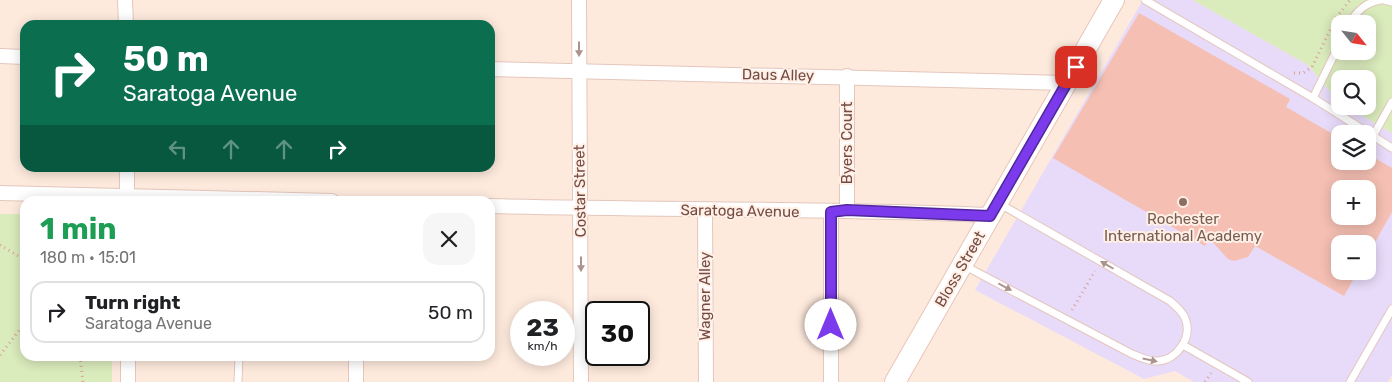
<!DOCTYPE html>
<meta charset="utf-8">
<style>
:root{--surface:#fff;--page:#f6f6f6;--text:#202124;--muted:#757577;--line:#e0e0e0}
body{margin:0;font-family:Rubik,sans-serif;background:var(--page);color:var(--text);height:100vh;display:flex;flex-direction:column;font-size:19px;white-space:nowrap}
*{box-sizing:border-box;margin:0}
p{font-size:16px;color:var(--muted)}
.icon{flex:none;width:28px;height:28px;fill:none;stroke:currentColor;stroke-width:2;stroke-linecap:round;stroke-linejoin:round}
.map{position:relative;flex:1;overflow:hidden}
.panel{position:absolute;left:20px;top:196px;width:475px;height:165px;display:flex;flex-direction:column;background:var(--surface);border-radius:15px;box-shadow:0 2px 12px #0003}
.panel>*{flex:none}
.hud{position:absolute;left:20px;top:20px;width:475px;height:152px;border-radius:15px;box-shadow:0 2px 12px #0003;background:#0b6e4f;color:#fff;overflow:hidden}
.needle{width:32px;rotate:120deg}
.tools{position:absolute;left:1331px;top:15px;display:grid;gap:10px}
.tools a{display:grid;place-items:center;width:45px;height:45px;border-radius:10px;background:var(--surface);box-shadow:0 2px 12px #0003;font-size:25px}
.speed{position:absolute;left:510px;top:301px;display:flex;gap:10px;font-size:25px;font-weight:700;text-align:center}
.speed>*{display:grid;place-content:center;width:65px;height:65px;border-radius:50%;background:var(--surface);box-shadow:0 2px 12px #0003;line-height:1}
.speed small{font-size:12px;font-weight:400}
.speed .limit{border:2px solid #111;border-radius:8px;background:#fff;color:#111}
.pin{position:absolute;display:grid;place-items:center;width:42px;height:42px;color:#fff;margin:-21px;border-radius:10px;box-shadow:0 2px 8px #0006}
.me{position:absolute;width:55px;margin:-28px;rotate:0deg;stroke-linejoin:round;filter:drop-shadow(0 0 4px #0008)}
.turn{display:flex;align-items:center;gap:18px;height:105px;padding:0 20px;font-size:22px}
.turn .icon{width:65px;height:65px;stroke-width:2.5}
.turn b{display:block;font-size:35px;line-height:42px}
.lanes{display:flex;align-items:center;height:48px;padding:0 20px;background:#0003;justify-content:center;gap:25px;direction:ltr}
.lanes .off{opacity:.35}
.round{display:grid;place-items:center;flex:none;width:52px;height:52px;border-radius:15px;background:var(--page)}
.headline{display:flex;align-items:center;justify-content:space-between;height:85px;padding:0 20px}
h1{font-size:30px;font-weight:700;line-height:38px;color:#1e9e55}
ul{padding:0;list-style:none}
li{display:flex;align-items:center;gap:15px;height:62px;margin:0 10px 8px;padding:0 10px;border:2px solid var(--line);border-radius:15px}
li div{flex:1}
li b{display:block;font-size:19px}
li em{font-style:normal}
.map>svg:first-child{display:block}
.education{fill:#e7dbf9;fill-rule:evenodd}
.green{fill:#daebbc;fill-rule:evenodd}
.building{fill:#f5bfb3;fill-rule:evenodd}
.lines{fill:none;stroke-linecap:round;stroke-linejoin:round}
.lane-casing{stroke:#e4c6bc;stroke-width:9}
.street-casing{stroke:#e4c6bc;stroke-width:16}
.secondary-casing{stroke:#e9c5b9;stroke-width:22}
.path{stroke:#d9a297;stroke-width:3;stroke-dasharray:1 4;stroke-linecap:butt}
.lane{stroke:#fff;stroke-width:7}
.street{stroke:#fff;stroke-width:14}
.secondary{stroke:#fff;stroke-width:20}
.oneway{fill:#ac938f}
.route-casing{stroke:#51269a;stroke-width:12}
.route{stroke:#7c3aed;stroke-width:9}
.education-dot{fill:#8d6e63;stroke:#ffefe5;stroke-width:2}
.labels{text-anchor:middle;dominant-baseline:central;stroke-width:4;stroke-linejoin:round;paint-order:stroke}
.street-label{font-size:15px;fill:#744b45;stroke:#ffefe5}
.education-label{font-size:15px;fill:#785e54;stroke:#ffefe5}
</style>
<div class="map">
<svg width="1392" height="382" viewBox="0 0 1392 382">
<rect width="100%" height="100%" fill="#feeadd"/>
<!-- education -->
<path class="education" d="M 1143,0 L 1193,0 L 1308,65 L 1340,103 L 1340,106 L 1346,106 L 1392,133 L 1392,375 L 1388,382 L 1194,382 L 1175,371 L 1144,379 L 975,290 ZM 1340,134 L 1368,134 L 1368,161 L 1340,161 ZM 1340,189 L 1368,189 L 1368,216 L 1340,216 ZM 1340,244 L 1368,244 L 1368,271 L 1340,271 Z"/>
<!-- green -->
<g class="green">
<path d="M 1193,0 L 1392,0 L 1392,133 L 1346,106 L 1368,106 L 1368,79 L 1340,79 L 1340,103 L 1308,65 ZM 1340,24 L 1368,24 L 1368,51 L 1340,51 Z"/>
<path d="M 0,214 L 25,214 L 25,356 L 112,356 L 112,382 L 0,382 Z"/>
</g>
<!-- building -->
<path class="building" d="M 1139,13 L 1290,99 L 1286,107 L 1340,138 L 1340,161 L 1368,161 L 1368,154 L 1392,168 L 1392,212 L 1374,244 L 1340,244 L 1340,271 L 1358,271 L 1344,296 L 1255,246 L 1248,257 L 1234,261 L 1228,259 L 1209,238 L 1205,246 L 1053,158 ZM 1340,189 L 1368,189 L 1368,216 L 1340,216 Z"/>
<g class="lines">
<!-- lane casing -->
<g class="lane-casing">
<g id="lane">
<path d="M 1145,0 L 1313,98 L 1392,148"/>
<path d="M 1384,0 L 1392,2"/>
<path d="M 1349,24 C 1357,11 1366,2 1381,0"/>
<path d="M 1313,98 L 1340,43"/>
<path d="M 1373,136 L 1392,102"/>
<path d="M 965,266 L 1132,354 C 1140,357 1149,362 1158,361 C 1177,360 1193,337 1185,318 C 1182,311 1176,306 1170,301 L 1000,204"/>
<path d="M 1183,345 L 1248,382"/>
<path d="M 238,382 L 239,356"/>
<path d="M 1350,382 L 1392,309"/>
</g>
</g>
<!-- street casing -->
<g class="street-casing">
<g id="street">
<path d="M 125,0 L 126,25"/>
<path d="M 579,0 L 581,382"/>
<path d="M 0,56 L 25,57"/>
<path d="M 490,69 L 1066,83"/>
<path d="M 127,168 L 127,201"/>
<path d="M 0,193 L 332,201"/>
<path d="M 490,206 C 657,210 824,208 990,215"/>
<path d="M 847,210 L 847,76"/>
<path d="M 705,211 L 706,382"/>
<path d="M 831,212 L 831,382"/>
<path d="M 128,356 L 128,382"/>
<path d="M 356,356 L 356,382"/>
</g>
</g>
<!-- secondary casing -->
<g class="secondary-casing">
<path id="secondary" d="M 895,382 L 1114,0"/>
</g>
<!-- path -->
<g class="path">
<path d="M 1294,73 L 1303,73 L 1312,67 L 1336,18 L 1350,0"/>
<path d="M 0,245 L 25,260"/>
<path d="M 1072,310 L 1095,271"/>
<path d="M 0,355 L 25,323"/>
<path d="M 80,356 L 83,382"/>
<path d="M 1205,382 L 1211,373"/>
</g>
<!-- lane -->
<use href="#lane" class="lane"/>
<!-- street -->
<use href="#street" class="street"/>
<!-- secondary -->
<use href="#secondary" class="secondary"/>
</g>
<!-- one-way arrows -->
<defs><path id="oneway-solid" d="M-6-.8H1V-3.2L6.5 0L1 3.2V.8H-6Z" transform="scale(1.25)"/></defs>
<g class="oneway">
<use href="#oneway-solid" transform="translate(579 49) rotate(90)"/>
<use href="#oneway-solid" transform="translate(581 264) rotate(90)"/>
<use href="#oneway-solid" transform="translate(1107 265) rotate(-150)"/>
<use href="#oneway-solid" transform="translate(1005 287) rotate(28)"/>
<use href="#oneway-solid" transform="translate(1150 360) rotate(12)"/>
</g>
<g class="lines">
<!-- route casing -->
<g class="route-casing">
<path id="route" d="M 831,325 L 831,212 L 847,210 L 990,216 L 1076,67"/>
</g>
<!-- route -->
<use href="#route" class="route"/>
</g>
<!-- markers -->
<circle class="education-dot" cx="1183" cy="202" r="5"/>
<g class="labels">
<!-- street labels -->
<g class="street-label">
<text transform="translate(778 75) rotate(1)">Daus Alley</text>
<text transform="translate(847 143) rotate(-90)">Byers Court</text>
<text transform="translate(580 191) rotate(-91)">Costar Street</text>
<text transform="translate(740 211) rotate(1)">Saratoga Avenue</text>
<text transform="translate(960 269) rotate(-60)">Bloss Street</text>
<text transform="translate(705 296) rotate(-90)">Wagner Alley</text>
</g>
<!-- education labels -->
<g class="education-label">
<text x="1183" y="219">Rochester<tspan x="1183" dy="17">International Academy</tspan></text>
</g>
</g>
</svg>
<div class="tools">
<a><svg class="needle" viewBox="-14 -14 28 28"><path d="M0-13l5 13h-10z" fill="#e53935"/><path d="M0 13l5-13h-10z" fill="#757577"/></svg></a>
<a><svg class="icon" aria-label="search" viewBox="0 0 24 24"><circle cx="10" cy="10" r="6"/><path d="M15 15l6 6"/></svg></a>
<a><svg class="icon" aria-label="layers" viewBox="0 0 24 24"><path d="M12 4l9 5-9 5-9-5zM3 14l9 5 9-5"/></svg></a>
<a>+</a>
<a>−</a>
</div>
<div class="speed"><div>23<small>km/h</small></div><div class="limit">30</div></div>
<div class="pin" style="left:1076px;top:67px;background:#d93025"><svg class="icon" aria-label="arrive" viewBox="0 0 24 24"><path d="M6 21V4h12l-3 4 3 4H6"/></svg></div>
<svg class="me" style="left:831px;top:325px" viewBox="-20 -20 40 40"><circle r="19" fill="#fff"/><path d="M0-13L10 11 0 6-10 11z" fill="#7c3aed"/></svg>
<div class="hud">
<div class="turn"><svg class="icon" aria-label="right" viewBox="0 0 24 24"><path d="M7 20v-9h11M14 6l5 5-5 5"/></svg><div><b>50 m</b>Saratoga Avenue</div></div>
<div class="lanes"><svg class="icon off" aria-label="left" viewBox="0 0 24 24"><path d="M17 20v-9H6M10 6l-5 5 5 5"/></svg><svg class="icon off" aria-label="ahead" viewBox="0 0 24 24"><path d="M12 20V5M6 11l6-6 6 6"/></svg><svg class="icon off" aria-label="ahead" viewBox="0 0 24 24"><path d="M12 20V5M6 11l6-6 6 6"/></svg><svg class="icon" aria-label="right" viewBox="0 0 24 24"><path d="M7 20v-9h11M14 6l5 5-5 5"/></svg></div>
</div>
<section class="panel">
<div class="headline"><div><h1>1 min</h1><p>180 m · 15:01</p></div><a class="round"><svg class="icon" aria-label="close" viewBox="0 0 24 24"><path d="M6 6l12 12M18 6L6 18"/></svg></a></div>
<ul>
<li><svg class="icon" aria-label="right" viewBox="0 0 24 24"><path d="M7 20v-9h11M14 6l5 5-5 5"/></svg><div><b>Turn right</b><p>Saratoga Avenue</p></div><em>50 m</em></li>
</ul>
</section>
</div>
